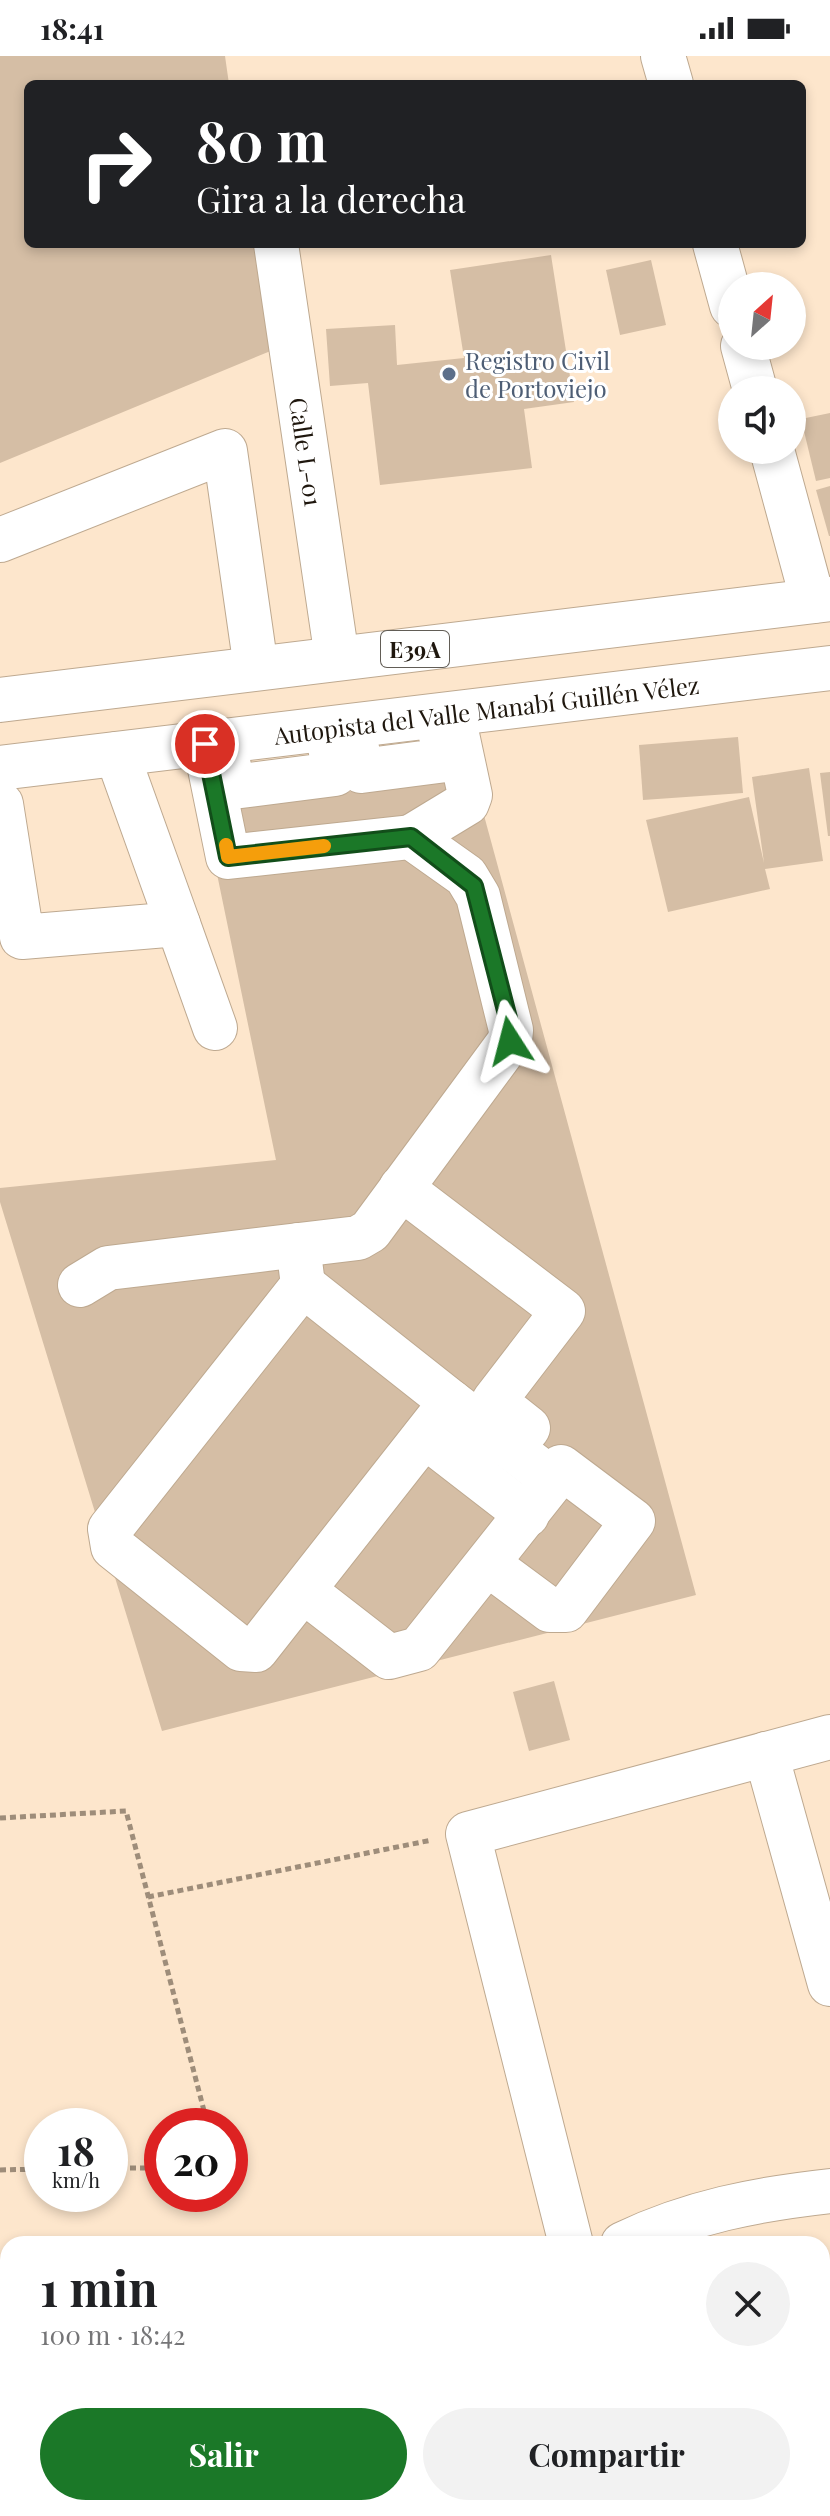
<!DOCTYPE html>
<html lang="es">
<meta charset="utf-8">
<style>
:root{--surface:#fff;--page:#f2f2f2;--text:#202124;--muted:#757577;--accent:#1b7828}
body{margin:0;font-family:"Playfair Display",serif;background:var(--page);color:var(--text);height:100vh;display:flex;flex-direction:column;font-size:30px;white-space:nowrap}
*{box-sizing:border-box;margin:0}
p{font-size:26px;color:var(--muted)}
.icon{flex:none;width:44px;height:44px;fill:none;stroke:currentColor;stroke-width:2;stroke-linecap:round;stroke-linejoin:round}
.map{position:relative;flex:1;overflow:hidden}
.panel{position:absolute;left:0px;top:2180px;width:830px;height:280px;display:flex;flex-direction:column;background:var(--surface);border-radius:24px 24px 0 0;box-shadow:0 4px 12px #0003}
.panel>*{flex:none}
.hud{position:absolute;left:24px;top:24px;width:782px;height:168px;border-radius:12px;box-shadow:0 4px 12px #0003;background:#202124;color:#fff;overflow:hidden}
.needle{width:52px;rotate:27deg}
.buttons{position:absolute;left:718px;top:216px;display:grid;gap:16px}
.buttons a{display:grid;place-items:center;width:88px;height:88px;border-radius:50%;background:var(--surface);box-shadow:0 4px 12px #0003;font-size:40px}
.speed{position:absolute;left:24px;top:2052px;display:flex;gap:16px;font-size:40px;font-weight:700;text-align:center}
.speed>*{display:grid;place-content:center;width:104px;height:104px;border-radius:50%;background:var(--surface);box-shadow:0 4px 12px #0003;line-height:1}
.speed small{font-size:20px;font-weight:400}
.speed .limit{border:12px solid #d22;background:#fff;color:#111}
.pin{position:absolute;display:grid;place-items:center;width:68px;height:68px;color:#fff;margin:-34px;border:4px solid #fff;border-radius:50%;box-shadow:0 2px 8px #0007}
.me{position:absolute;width:88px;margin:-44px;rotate:351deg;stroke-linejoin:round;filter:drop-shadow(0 0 6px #0008)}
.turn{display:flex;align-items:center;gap:28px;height:168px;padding:0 40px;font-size:36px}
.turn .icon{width:104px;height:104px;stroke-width:2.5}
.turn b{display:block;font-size:56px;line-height:68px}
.round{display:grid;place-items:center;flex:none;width:84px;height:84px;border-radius:42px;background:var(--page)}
.overview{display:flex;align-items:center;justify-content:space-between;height:136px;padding:0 40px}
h1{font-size:48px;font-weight:700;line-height:60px}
.button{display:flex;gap:16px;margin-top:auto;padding:16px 40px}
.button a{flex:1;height:92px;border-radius:48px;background:var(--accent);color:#fff;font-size:32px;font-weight:700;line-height:92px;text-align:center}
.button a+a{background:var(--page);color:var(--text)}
.status{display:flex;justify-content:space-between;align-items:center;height:56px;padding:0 40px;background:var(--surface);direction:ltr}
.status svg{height:22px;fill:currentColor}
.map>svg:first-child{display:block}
.building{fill:#d5bea5}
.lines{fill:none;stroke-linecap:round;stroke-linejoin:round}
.minor-casing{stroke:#bea990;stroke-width:46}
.major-casing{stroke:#bea990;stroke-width:46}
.path{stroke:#9e8d7a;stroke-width:5;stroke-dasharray:6 4;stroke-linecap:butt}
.minor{stroke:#fff;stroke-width:44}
.major{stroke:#fff;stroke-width:44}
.route-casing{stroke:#124e1a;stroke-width:20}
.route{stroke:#1b7828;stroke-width:14}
.slow{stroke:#f59e0b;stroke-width:14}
.service-dot{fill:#5c6f8a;stroke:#fff;stroke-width:3}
.labels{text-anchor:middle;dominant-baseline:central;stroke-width:6;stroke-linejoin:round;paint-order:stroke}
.shield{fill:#fff;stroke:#625d56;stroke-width:2}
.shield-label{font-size:22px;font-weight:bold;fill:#1f170e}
.service-label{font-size:24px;fill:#4e5e75;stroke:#fff;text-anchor:start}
.street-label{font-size:24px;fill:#1f170e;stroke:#fff}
</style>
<div class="status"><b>18:41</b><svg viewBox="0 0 49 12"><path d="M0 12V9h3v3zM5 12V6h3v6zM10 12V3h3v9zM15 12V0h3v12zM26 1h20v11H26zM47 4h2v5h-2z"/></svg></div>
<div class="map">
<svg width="830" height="2460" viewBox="0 0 830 2460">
<rect width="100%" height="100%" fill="#fde6cc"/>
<!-- building -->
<g class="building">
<path d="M 0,0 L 225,0 L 229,28 L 28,28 L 28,188 L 255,188 L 273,294 L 0,407 Z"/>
<path d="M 551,199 L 574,346 L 524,353 L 532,412 L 380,429 L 368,327 L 330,330 L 326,273 L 395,269 L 397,309 L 464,302 L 450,214 Z"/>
<path d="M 651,204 L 666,269 L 620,279 L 606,214 Z"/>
<path d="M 830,357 L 830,422 L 816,425 L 801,363 Z"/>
<path d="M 830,430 L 830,480 L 829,480 L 816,434 Z"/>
<path d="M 738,681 L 743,737 L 643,744 L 639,689 Z"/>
<path d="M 809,712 L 823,805 L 765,813 L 770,833 L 668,856 L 646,764 L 749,741 L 764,807 L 752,721 Z"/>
<path d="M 830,716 L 830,780 L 828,780 L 820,717 Z"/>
<path d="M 473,719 L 696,1539 L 162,1675 L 0,1146 L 0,1132 L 276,1104 L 204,755 Z"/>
<path d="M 554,1625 L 570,1684 L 529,1695 L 513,1636 Z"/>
</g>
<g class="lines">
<!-- minor casing -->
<g class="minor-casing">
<g id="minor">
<path d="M 663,0 L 671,28"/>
<path id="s1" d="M 276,188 L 337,602"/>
<path d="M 715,188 L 732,250"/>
<path d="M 743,290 L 755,334"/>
<path d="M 772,394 L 813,545"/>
<path d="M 0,484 L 225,395 L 256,612"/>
<path d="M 353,670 L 361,715 L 446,704 L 437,660"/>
<path d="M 224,685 L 233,731 L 335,718 L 327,674"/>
<path d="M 117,698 L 178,868"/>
<path d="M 1,748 L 22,881 L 178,868 L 215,972"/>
<path d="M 411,781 L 467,747 L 470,739 L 455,669"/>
<path d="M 401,1132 L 563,1255 L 494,1345 L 528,1372 L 519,1383"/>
<path d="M 298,1189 L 303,1229 L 110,1473 L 113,1491 L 241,1593 L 256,1594 L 451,1346 L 553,1424 L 419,1593 L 389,1601 L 304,1535"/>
<path d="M 80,1229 L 108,1212 L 358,1182 L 370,1175 L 510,985 L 511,974 L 478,840 L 466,820 L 411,781 L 228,801 L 205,688"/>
<path d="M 303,1229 L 451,1346"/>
<path d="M 425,1380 L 527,1459"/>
<path d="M 488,1508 L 550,1554 L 566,1554 L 633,1465 L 561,1411 L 553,1424"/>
<path d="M 766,1698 L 830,1928"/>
<path d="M 571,2188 L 468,1778 L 830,1681"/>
<path d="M 623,2188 C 690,2156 757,2143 830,2135"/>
<path d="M 137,2452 L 138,2460"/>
<path d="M 632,2452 L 633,2460"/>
</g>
</g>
<!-- major casing -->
<g class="major-casing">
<g id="major">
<path d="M 0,644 L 830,543"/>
<path id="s2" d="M 0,712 L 830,612"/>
</g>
</g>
<!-- path -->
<g class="path">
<path d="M 0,1762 L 126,1755 L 208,2070"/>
<path d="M 148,1841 L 432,1784"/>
<path d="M 110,2112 L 162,2112"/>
<path d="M 0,2114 L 42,2113"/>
</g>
<!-- minor -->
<use href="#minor" class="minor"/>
<!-- major -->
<use href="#major" class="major"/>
</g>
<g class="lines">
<!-- route casing -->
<g class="route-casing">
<path id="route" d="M 205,688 L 228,801 L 411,781 L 474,830 L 511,974 L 510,985"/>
</g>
<!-- route -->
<use href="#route" class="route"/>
<!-- slow -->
<path class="slow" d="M 226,789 L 228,801 L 324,790"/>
</g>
<!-- markers -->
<circle class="service-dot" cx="449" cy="318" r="8"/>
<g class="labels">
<!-- shield labels -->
<rect class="shield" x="381" y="575" width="68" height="36" rx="6"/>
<g class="shield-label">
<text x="415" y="593">E39A</text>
</g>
<!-- service labels -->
<g class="service-label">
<text x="465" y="304">Registro Civil<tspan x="465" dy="28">de Portoviejo</tspan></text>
</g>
<!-- street labels -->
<g class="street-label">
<text stroke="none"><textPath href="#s1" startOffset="210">Calle L-01</textPath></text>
<text stroke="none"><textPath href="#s2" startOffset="490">Autopista del Valle Manabí Guillén Vélez</textPath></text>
</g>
</g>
</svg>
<div class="buttons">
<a><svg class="needle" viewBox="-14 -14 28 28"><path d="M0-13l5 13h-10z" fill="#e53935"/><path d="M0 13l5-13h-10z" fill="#757577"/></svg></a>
<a><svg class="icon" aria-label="sound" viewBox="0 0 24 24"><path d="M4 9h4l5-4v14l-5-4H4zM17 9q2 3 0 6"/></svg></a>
</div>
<div class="speed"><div>18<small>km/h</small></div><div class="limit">20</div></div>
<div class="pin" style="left:205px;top:688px;background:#d93025"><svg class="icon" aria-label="arrive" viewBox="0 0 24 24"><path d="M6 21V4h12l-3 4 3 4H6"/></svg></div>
<svg class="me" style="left:510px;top:985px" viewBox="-20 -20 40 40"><path d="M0-17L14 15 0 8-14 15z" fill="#1b7828" stroke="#fff" stroke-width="4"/></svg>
<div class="hud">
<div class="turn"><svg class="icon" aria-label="right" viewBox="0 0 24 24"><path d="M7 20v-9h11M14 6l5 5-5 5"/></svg><div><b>80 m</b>Gira a la derecha</div></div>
</div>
<section class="panel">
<div class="overview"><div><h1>1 min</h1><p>100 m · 18:42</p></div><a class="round"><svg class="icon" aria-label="close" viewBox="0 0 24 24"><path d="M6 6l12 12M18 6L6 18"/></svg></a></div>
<div class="button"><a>Salir</a><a>Compartir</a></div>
</section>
</div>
